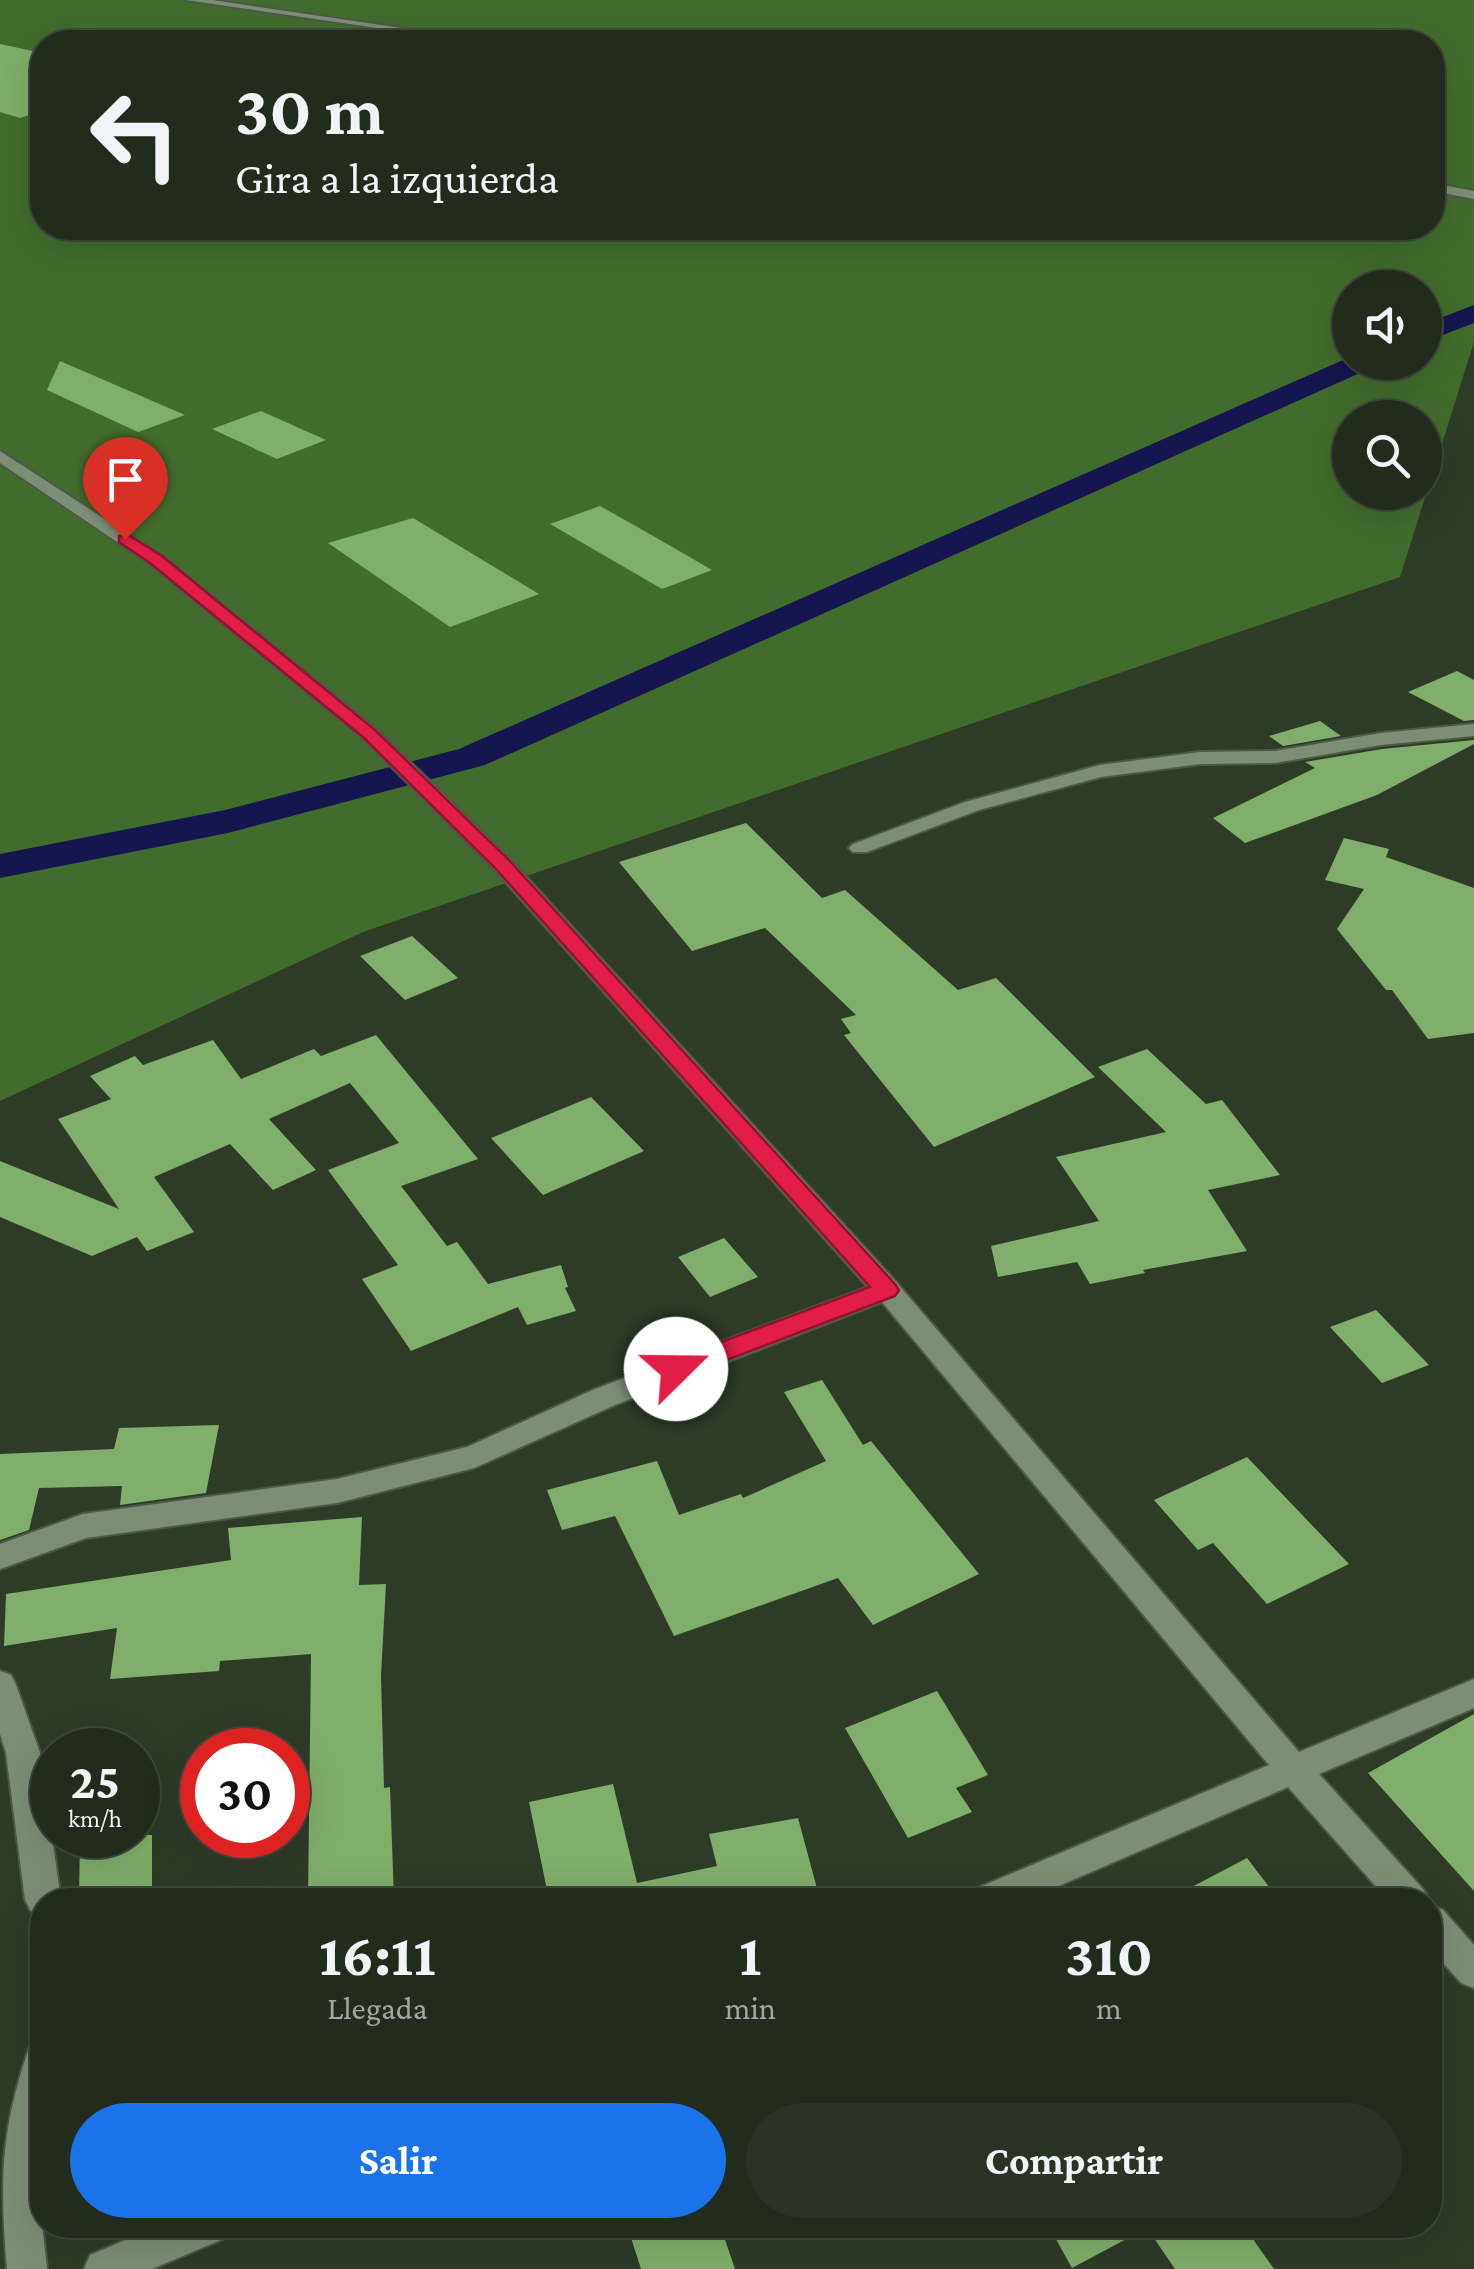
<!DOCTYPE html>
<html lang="es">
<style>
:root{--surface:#222c1d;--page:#2a3426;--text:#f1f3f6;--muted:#a2a7a4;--line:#3f483b;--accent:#1a73e8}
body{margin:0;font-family:"Crimson Pro",serif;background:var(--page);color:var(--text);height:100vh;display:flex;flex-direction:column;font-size:38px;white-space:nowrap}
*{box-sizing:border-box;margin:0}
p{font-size:32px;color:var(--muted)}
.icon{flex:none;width:55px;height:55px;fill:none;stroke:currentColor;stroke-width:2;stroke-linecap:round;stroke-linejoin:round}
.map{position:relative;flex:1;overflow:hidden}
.details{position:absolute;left:30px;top:1888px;width:1412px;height:350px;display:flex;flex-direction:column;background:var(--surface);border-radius:40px;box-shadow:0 10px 40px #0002,0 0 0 2px var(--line)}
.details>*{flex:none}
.top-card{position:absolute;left:30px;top:30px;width:1415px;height:210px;border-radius:40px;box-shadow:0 10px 40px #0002,0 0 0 2px var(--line);background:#222c1d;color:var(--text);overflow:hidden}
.fabs{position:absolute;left:1332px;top:270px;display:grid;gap:20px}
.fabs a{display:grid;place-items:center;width:110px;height:110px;border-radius:50%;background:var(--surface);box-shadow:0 10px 40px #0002,0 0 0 2px var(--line);font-size:50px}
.speed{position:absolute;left:30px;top:1728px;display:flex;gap:20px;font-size:50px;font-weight:700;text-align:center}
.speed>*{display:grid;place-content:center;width:130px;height:130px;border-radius:50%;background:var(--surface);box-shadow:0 10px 40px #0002,0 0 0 2px var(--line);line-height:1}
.speed small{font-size:25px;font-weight:400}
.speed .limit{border:15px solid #d22;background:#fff;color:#111}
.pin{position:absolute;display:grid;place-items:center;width:85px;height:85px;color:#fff;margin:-102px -42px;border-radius:50% 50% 50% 0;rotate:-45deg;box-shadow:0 0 10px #0007}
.pin .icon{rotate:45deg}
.me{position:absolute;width:110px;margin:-55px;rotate:68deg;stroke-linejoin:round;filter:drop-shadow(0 0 8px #0008)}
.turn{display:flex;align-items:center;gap:35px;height:210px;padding:0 40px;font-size:45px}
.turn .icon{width:130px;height:130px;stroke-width:2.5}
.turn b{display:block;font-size:70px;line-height:85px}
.eta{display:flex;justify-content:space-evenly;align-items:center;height:170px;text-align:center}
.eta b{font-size:60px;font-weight:700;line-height:70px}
.cta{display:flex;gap:20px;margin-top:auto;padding:20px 40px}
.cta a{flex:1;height:115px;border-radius:60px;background:var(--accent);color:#fff;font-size:40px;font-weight:700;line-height:115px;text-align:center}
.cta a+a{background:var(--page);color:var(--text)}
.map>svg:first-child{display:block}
.forest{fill:#426c2c;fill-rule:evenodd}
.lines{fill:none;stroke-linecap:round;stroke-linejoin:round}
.canal{fill:#151550;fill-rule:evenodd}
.building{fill:#80ae6b}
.minor-casing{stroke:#4d5948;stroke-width:4}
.minor{fill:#7d8e76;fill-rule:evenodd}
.route{fill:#e11d48;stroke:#92132f;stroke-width:2.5}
</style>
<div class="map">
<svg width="1474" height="2269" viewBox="0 0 1474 2269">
<rect width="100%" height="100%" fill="#2d3b27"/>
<!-- forest -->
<path class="forest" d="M 0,0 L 1474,0 L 1474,342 L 1400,577 L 363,932 L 0,1101 ZM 42,42 L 1432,42 L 1432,228 L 42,228 ZM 1350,288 L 1425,288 L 1425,362 L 1350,362 ZM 1350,418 L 1425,418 L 1425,492 L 1350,492 Z"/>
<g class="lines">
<!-- canal -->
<g class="canal">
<path d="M 1474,305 L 1474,323 L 1425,342 L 1425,324 Z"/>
<path d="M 1350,357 L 1350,362 L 1375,362 L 1371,368 L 485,765 L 228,833 L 0,878 L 0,854 L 225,810 L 459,749 Z"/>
</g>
</g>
<!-- building -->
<g class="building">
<path d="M 0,44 L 42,53 L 42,111 L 20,118 L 0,112 Z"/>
<path d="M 60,361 L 185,415 L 138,432 L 47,390 Z"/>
<path d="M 261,411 L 326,440 L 277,459 L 212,429 Z"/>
<path d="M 600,506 L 655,537 L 712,570 L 662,589 L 550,524 Z"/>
<path d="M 413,518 L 539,594 L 450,627 L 328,543 Z"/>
<path d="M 1457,671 L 1474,680 L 1474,720 L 1464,721 L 1408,692 Z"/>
<path d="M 1320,721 L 1341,736 L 1283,746 L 1269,736 Z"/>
<path d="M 1474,740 L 1474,744 L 1377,795 L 1245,843 L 1213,818 L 1315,768 L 1305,762 L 1382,749 Z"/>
<path d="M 746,823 L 822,898 L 845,890 L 958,990 L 996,978 L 1095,1077 L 934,1147 L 844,1035 L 851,1033 L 841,1019 L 856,1015 L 765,928 L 692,951 L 619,862 Z"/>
<path d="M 1344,838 L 1389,849 L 1386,857 L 1474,888 L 1474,1033 L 1428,1039 L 1392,990 L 1386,990 L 1337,929 L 1364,889 L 1325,880 Z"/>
<path d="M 412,936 L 458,978 L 405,1000 L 360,956 Z"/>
<path d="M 376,1035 L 478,1159 L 401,1186 L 447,1246 L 457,1242 L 488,1284 L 561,1265 L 568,1287 L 565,1288 L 576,1311 L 527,1325 L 518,1307 L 411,1351 L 362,1279 L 398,1265 L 328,1170 L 399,1143 L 350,1083 L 269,1119 L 316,1170 L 273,1190 L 230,1144 L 154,1177 L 194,1232 L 147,1251 L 137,1237 L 92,1256 L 0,1217 L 0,1161 L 119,1209 L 58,1119 L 111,1099 L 90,1076 L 135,1056 L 143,1065 L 213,1040 L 241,1079 L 314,1049 L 321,1056 Z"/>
<path d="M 1147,1049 L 1206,1104 L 1222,1100 L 1280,1175 L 1208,1190 L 1247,1251 L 1143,1270 L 1145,1273 L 1090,1284 L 1077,1262 L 998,1277 L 991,1246 L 1099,1221 L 1056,1157 L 1166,1132 L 1098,1067 Z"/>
<path d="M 591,1097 L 644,1151 L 543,1195 L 491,1138 Z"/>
<path d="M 724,1238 L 758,1277 L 710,1297 L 678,1257 Z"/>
<path d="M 1376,1310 L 1429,1365 L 1382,1383 L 1330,1327 Z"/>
<path d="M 822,1380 L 863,1445 L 871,1441 L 979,1574 L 873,1625 L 838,1578 L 674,1636 L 615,1516 L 562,1530 L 547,1490 L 657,1461 L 679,1515 L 741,1494 L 743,1498 L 826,1461 L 784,1392 Z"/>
<path d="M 219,1425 L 206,1493 L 120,1505 L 122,1486 L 39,1488 L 29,1530 L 0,1540 L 0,1454 L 114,1449 L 119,1428 Z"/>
<path d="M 1247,1457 L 1349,1564 L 1267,1604 L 1213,1543 L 1198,1550 L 1154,1500 Z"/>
<path d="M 362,1517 L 359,1585 L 386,1584 L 381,1676 L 384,1788 L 390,1787 L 394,1900 L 308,1900 L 311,1654 L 220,1661 L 219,1671 L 110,1679 L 117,1628 L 4,1646 L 6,1594 L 231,1560 L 228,1528 Z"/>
<path d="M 937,1691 L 988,1775 L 956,1788 L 972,1812 L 908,1838 L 845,1728 Z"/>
<path d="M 1474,1714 L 1474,1891 L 1368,1773 Z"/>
<path d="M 613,1784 L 637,1883 L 717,1866 L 709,1834 L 798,1818 L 818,1892 L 776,1900 L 549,1900 L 529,1802 Z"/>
<path d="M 80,1835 L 152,1835 L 152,1900 L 79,1900 Z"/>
<path d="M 1247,1858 L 1279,1900 L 1167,1900 Z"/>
<path d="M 627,2225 L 720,2225 L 735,2269 L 641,2269 Z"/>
<path d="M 1048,2225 L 1243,2225 L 1274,2269 L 1175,2269 L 1147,2228 L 1072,2268 Z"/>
</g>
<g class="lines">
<!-- minor casing -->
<g class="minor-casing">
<g id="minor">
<path d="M 186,0 L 212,0 L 496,42 L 472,42 Z"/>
<path d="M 1432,183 L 1474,191 L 1474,199 L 1432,191 Z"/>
<path d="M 0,451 L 162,556 L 376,729 L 510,859 L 897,1283 L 1299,1752 L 1474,1679 L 1474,1708 L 1319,1774 L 1423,1889 L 1429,1900 L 1388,1900 L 1288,1787 L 1026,1900 L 969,1900 L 975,1889 L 1269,1765 L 882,1302 L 615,1405 L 474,1468 L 337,1503 L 86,1538 L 0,1569 L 0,1544 L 83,1514 L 337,1479 L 467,1447 L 595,1389 L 868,1287 L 494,869 L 362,737 L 150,564 L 0,463 Z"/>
<path d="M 1474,724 L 1474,736 L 1381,745 L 1275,763 L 1200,764 L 1101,777 L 979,810 L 867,852 L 853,852 L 849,848 L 853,844 L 965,802 L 1100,765 L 1200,752 L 1275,751 L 1381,733 Z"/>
<path d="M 0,1671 L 11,1675 L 16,1685 L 40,1753 L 61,1900 L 42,1900 L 42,1916 L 31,1911 L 25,1900 L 6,1753 L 0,1734 Z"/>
<path d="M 1430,1905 L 1443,1910 L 1474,1945 L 1474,1988 L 1461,1983 L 1430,1948 Z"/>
<path d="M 42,2043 L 42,2118 L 35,2162 L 47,2269 L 7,2269 C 0,2180 0,2133 29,2048 Z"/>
<path d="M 161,2225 L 229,2225 L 223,2239 L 152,2269 L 84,2269 L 90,2255 Z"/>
</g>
</g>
<!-- minor -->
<use href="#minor" class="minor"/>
</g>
<!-- route -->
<path class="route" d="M 119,536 L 130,536 L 162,556 L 375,730 L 509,860 L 895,1284 L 899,1290 L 895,1296 L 685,1376 L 667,1376 L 663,1369 L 667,1362 L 870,1287 L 495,868 L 363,737 L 150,563 L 119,542 Z"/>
</svg>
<div class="fabs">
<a><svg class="icon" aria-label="sound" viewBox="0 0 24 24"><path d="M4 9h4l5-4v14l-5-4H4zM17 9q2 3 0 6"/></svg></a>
<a><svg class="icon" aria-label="search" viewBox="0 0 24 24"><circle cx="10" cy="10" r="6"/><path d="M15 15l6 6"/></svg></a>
</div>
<div class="speed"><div>25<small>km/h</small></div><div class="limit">30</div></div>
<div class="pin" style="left:125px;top:539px;background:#d93025"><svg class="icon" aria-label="arrive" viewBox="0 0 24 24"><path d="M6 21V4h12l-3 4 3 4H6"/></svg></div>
<svg class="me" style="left:676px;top:1369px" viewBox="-20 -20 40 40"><circle r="19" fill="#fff"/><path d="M0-13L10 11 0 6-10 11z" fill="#e11d48"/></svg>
<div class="top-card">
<div class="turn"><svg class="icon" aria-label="left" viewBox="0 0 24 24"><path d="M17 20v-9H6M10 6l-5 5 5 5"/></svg><div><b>30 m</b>Gira a la izquierda</div></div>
</div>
<section class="details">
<div class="eta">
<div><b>16:11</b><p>Llegada</p></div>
<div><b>1</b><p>min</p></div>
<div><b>310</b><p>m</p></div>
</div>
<div class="cta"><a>Salir</a><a>Compartir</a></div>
</section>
</div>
